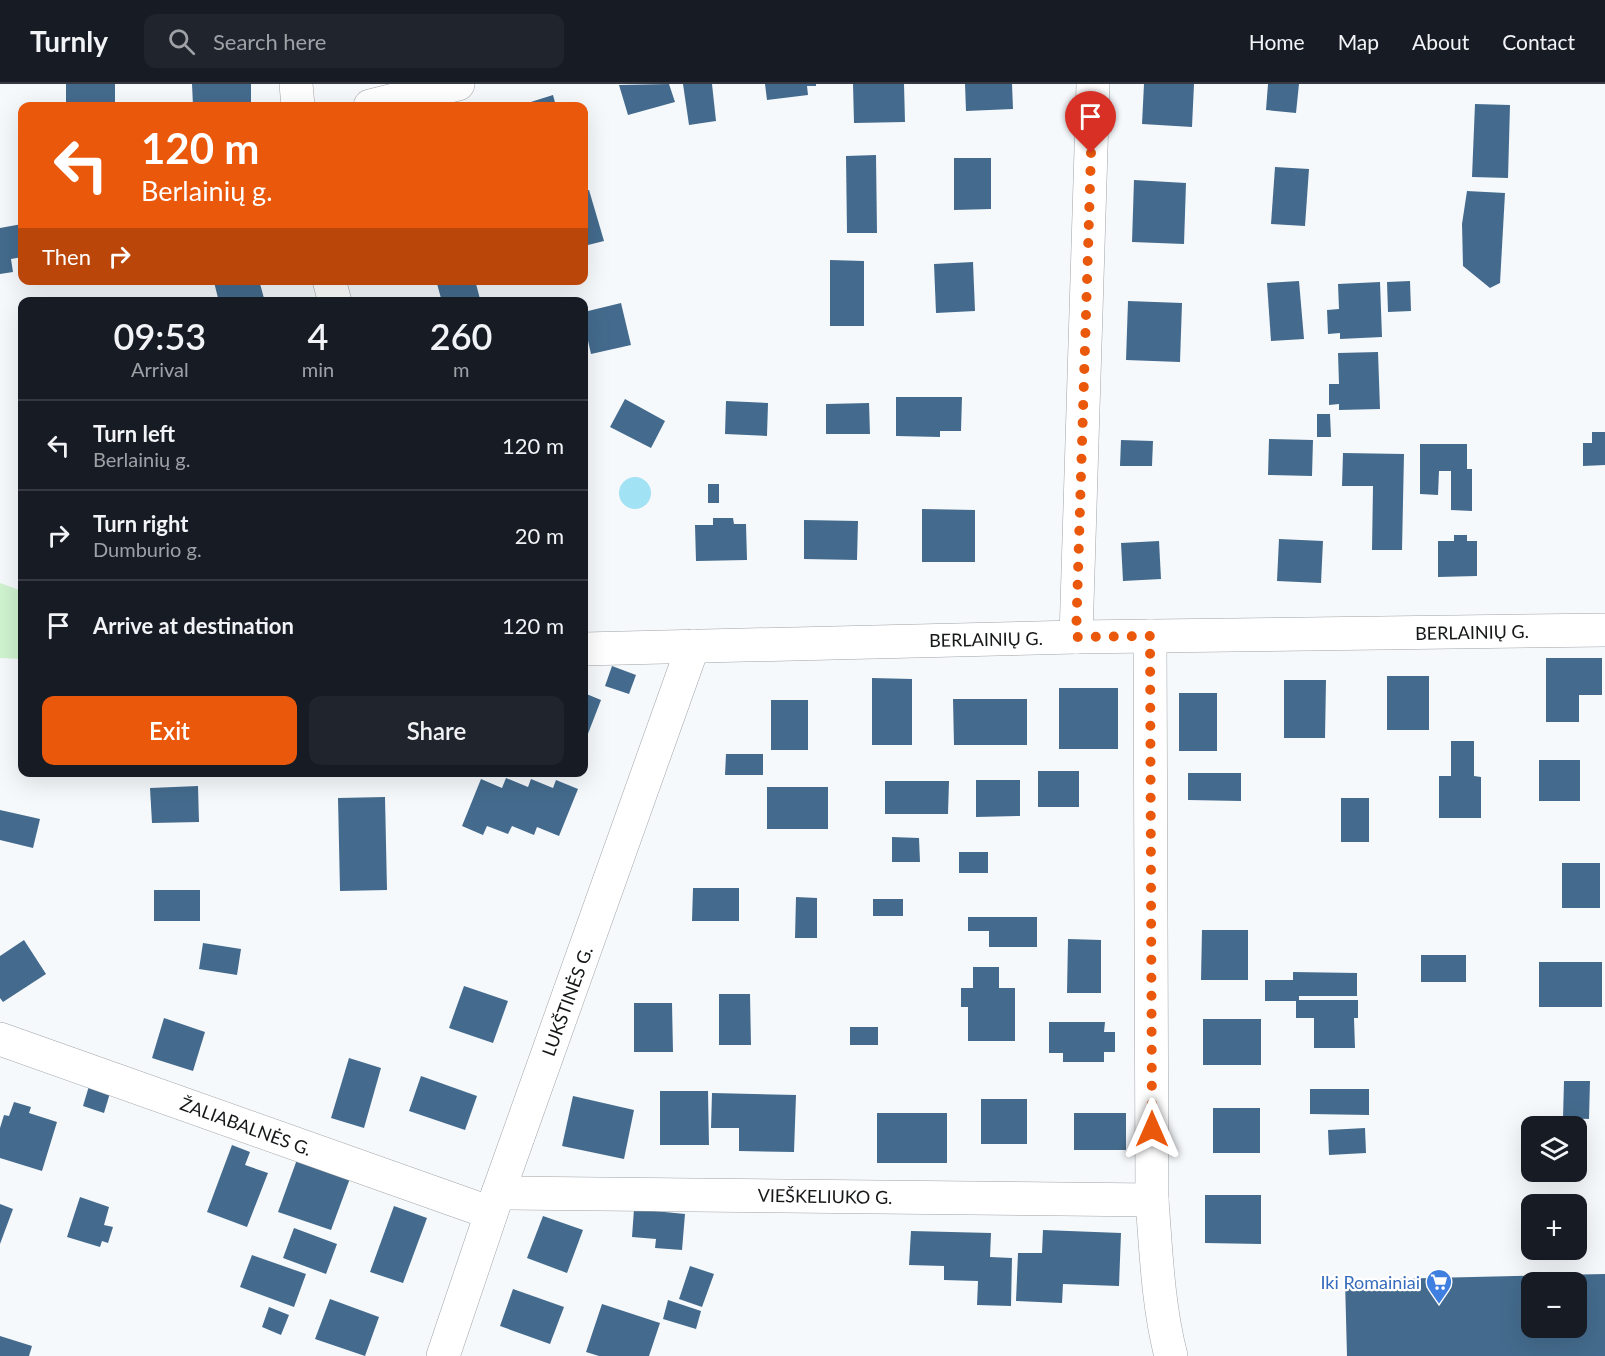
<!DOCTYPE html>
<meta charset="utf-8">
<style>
:root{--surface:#171b24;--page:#20242c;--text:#f1f3f6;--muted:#9ea1a6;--line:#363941;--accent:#ea580c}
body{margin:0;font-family:Lato,sans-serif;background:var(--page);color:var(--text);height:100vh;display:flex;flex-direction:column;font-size:22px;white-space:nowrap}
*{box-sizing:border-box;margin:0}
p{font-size:20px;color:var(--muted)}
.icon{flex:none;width:33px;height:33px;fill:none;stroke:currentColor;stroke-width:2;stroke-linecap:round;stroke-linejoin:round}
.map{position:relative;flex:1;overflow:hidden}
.drawer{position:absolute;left:18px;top:213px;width:570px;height:480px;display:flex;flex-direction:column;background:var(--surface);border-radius:12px;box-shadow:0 6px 24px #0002}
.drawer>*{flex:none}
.banner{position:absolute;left:18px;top:18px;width:570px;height:183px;border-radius:12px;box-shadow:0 6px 24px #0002;background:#ea580c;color:#fff;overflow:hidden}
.fabs{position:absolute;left:1521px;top:1032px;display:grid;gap:12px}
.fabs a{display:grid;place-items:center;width:66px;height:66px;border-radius:12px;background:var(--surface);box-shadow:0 6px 24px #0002;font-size:30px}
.pin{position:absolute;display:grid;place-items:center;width:51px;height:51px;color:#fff;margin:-62px -26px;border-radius:50% 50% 50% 0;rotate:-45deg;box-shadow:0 0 6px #0007}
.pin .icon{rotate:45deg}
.me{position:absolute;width:66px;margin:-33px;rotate:0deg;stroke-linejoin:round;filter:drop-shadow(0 0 4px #0008)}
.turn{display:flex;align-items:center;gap:21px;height:126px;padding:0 24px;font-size:27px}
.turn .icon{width:78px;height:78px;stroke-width:2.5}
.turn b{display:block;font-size:42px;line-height:51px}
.then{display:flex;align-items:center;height:57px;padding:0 24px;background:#0003;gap:12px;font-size:22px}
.eta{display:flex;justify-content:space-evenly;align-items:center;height:102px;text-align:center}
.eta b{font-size:36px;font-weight:600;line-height:42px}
.action{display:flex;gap:12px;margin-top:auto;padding:12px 24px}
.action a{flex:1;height:69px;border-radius:12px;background:var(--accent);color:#fff;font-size:24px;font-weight:600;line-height:69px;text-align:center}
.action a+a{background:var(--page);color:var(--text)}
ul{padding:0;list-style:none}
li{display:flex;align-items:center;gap:18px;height:90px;padding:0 24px;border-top:2px solid var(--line)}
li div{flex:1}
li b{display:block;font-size:22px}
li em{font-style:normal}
header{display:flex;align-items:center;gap:36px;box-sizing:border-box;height:84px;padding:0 30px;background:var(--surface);border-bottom:2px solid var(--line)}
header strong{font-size:28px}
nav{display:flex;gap:33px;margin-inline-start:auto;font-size:21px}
.search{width:420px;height:54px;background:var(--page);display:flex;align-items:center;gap:15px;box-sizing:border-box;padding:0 21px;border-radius:12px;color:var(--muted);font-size:22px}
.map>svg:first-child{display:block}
.green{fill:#cff2cf}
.water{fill:#a1e2f4}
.building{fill:#446b8d;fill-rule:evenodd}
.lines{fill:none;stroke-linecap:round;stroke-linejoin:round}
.minor-casing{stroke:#a1a4a7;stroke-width:34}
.minor{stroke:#fff;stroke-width:33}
.route{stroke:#ea580c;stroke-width:10;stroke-dasharray:0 18}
.labels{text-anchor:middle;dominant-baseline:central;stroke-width:4.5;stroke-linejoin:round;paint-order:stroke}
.street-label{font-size:18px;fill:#151718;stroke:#fff}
.shop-label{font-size:18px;fill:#366cbe;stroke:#fff;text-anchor:end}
</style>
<header>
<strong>Turnly</strong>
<div class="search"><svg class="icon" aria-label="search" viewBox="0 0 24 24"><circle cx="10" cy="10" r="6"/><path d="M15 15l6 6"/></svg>Search here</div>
<nav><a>Home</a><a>Map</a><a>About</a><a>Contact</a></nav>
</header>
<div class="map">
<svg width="1605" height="1272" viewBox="0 0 1605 1272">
<rect width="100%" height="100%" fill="#f6f9fc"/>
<!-- green -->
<path class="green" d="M 0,499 L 22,507 L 22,575 L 0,574 Z"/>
<!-- water -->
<circle class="water" cx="635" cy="409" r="16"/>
<!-- building -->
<g class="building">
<rect x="66" y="0" width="49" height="22"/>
<path d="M 192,0 L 251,0 L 251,22 L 193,22 Z"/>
<path d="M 669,0 L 675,18 L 628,31 L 619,1 Z"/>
<path d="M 683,0 L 712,0 L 716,37 L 689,41 Z"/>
<path d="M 765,0 L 816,0 L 816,2 L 807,2 L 808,11 L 767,16 Z"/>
<path d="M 853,0 L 904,0 L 905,38 L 854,39 Z"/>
<path d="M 965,0 L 1012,0 L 1013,25 L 966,27 Z"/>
<path d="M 1144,0 L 1194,0 L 1192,43 L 1142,40 Z"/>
<path d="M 1268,0 L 1299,0 L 1296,29 L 1266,26 Z"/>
<path d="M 553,11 L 556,22 L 518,22 Z"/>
<path d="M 1475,20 L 1510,21 L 1508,94 L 1472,93 Z"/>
<path d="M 876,71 L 877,149 L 847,149 L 846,72 Z"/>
<path d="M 954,74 L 991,74 L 991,125 L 954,126 Z"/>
<path d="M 1275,83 L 1309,85 L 1305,142 L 1271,140 Z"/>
<path d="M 1134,96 L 1186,99 L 1184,160 L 1132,158 Z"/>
<path d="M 589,106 L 604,157 L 584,162 L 584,107 Z"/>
<path d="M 1467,107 L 1505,109 L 1500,199 L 1490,204 L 1463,182 L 1462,140 Z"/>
<path d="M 22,140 L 22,173 L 11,175 L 13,188 L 0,190 L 0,144 Z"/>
<path d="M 830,176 L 864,177 L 864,242 L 830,242 Z"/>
<path d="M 973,178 L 975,227 L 936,229 L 934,180 Z"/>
<path d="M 219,196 L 259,196 L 265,218 L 219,218 L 214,198 Z"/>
<path d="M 436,196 L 475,196 L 480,215 L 472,218 L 442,218 Z"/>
<path d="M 1299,197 L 1304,255 L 1271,257 L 1267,199 Z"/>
<path d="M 1410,197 L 1411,227 L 1388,228 L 1387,198 Z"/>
<path d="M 1380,198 L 1382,253 L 1340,255 L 1340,249 L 1328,250 L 1327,226 L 1339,225 L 1338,200 Z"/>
<path d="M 1128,217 L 1182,219 L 1180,278 L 1126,276 Z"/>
<path d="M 621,219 L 631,261 L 591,270 L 584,239 L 584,228 Z"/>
<path d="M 1378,268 L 1380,325 L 1339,326 L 1339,320 L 1329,321 L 1329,300 L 1339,300 L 1338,269 Z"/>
<path d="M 896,313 L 962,313 L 961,347 L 940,347 L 940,353 L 896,352 Z"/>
<path d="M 625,315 L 665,337 L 651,364 L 610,343 Z"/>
<path d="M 726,317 L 768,319 L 767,352 L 725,350 Z"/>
<path d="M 869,319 L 870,350 L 826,350 L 826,320 Z"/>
<path d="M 1317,330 L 1330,330 L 1331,353 L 1317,353 Z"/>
<path d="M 1592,348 L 1605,348 L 1605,381 L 1583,382 L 1583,359 L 1592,359 Z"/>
<path d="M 1269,355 L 1313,356 L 1312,392 L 1268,391 Z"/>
<path d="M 1121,356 L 1153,357 L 1152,382 L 1120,382 Z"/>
<path d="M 1420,360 L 1467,360 L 1467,385 L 1472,385 L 1472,427 L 1451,426 L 1451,387 L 1439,387 L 1438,411 L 1420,410 Z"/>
<path d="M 1343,369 L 1404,370 L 1402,466 L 1372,466 L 1373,402 L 1342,402 Z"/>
<rect x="708" y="400" width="11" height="19"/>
<path d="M 922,425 L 975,426 L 975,478 L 922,478 Z"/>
<path d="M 713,434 L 733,434 L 734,440 L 746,440 L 747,476 L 696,477 L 695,441 L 713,441 Z"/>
<path d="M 804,436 L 858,437 L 857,476 L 804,475 Z"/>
<path d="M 1454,451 L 1467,451 L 1467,457 L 1477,457 L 1477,492 L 1438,493 L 1438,457 L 1454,457 Z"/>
<path d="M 1279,455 L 1323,457 L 1321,499 L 1277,497 Z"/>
<path d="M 1159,457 L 1161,495 L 1123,497 L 1121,459 Z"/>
<path d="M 1546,574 L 1602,574 L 1602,611 L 1579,611 L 1579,638 L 1546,638 Z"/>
<path d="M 612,582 L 636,591 L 629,610 L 605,602 Z"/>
<rect x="1387" y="592" width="42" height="54"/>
<path d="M 872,594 L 912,595 L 912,661 L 872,661 Z"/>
<path d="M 1284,596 L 1326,596 L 1325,654 L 1284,654 Z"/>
<rect x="1059" y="604" width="59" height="61"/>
<path d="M 584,609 L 601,616 L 584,660 Z"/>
<rect x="1179" y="609" width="38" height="58"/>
<path d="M 953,615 L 1027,615 L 1027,661 L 954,661 Z"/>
<rect x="771" y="616" width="37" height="50"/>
<path d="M 1451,657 L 1474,657 L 1474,692 L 1481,693 L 1481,734 L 1439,734 L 1439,692 L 1451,692 Z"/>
<path d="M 726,670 L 763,670 L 763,691 L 725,691 Z"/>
<rect x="1539" y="676" width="41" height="41"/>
<rect x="1038" y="687" width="41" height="36"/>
<path d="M 1188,689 L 1241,689 L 1241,717 L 1188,716 Z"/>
<path d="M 506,694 L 528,703 L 531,695 L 553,704 L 556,696 L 578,705 L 559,752 L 537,743 L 534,751 L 512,742 L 508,750 L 487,742 L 483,751 L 462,742 L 481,695 L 502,704 Z"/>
<path d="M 976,696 L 1020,696 L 1020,732 L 976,733 Z"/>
<path d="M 885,697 L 949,697 L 948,730 L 885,730 Z"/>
<path d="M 198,702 L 199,738 L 152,739 L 150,704 Z"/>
<rect x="767" y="703" width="61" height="42"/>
<path d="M 385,713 L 387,806 L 340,807 L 338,714 Z"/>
<rect x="1341" y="714" width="28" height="44"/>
<path d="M 0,726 L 40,735 L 33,764 L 0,756 Z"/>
<path d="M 892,753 L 919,754 L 920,778 L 892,778 Z"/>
<rect x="959" y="768" width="29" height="21"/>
<rect x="1562" y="779" width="38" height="45"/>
<path d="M 693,804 L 739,804 L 739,837 L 692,837 Z"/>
<rect x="154" y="806" width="46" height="31"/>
<path d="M 796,813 L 817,814 L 817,854 L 795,854 Z"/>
<rect x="873" y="815" width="30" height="17"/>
<path d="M 968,833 L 1037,833 L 1037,863 L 989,863 L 989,847 L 968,847 Z"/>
<path d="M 1202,846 L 1248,846 L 1248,896 L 1201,896 Z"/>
<path d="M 1068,855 L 1101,856 L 1101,909 L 1067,909 Z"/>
<path d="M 24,856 L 46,890 L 3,918 L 0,914 L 0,872 Z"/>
<path d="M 203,859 L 241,865 L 237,891 L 199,885 Z"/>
<rect x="1421" y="871" width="45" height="27"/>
<rect x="1539" y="878" width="63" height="45"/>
<path d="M 973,883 L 999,883 L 999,904 L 1015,904 L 1015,957 L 968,957 L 968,923 L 961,923 L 961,904 L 973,904 Z"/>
<path d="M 1293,888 L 1357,889 L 1357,912 L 1299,912 L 1299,916 L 1358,916 L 1358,934 L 1354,934 L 1355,964 L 1314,964 L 1314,934 L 1296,934 L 1296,917 L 1265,917 L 1265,896 L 1293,896 Z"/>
<path d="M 464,902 L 508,917 L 493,959 L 449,944 Z"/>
<path d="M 719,910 L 750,910 L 751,961 L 719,961 Z"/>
<path d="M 634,919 L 672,919 L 673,968 L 634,968 Z"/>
<path d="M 164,934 L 205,948 L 193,987 L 152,974 Z"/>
<rect x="1203" y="935" width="58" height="46"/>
<path d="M 1049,938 L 1105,938 L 1104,948 L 1115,948 L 1115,968 L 1104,968 L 1104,978 L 1063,978 L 1063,969 L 1049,969 Z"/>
<rect x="850" y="943" width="28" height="18"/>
<path d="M 349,974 L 381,984 L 364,1044 L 331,1034 Z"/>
<path d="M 421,992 L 477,1012 L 465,1046 L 409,1027 Z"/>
<path d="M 1564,997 L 1590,997 L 1589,1035 L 1563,1034 Z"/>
<path d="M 89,1002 L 110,1009 L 104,1029 L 83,1022 Z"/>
<path d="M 1310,1005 L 1369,1005 L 1369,1031 L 1310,1030 Z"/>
<path d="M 660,1007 L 708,1007 L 709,1061 L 660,1061 Z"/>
<path d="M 712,1009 L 796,1011 L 794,1068 L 739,1067 L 739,1044 L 711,1044 Z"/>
<path d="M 573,1012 L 634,1026 L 624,1075 L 562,1062 Z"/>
<rect x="981" y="1015" width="46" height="45"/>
<path d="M 14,1018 L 31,1023 L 29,1029 L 57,1038 L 42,1087 L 0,1074 L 0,1044 L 4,1031 L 9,1032 Z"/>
<rect x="1213" y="1024" width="47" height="45"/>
<rect x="877" y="1029" width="70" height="50"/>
<rect x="1074" y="1029" width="52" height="37"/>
<path d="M 1365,1044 L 1366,1069 L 1329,1071 L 1328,1046 Z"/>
<path d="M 232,1061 L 250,1068 L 245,1081 L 268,1089 L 247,1143 L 207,1128 Z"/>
<path d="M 299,1070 L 352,1089 L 331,1146 L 278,1128 Z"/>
<path d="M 1205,1111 L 1261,1111 L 1261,1160 L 1205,1159 Z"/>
<path d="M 80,1113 L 109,1123 L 104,1141 L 113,1143 L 108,1159 L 102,1157 L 100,1163 L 67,1153 Z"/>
<path d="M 0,1120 L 13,1125 L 0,1160 Z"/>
<path d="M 394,1122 L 427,1134 L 403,1199 L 370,1188 Z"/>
<path d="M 634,1125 L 685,1130 L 682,1166 L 655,1164 L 656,1155 L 632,1153 Z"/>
<path d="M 543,1132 L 583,1146 L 567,1189 L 527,1174 Z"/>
<path d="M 294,1144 L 337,1160 L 326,1190 L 283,1174 Z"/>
<path d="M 1043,1146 L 1121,1149 L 1119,1202 L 1063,1200 L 1062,1219 L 1016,1217 L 1018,1169 L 1042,1169 Z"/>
<path d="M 911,1147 L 991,1149 L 990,1173 L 1012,1174 L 1011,1222 L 977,1221 L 978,1197 L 944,1196 L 944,1182 L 909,1181 Z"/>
<path d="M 252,1171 L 306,1190 L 294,1223 L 240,1203 Z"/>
<path d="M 690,1182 L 714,1190 L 702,1223 L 679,1215 Z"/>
<path d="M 1605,1190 L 1605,1272 L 1347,1272 L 1345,1196 ZM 1532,1198 L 1576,1198 L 1576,1244 L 1532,1244 Z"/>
<path d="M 513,1205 L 564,1223 L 550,1260 L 500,1242 Z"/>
<path d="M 330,1215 L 379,1233 L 365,1272 L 315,1255 Z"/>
<path d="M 668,1216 L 701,1227 L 696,1245 L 663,1235 Z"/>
<path d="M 602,1220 L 660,1239 L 649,1272 L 599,1272 L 586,1268 Z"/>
<path d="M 269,1223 L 289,1231 L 281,1251 L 262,1243 Z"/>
<path d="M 0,1252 L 32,1262 L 29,1272 L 0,1272 Z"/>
</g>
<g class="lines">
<!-- minor casing -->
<g class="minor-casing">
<g id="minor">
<path d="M 296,0 L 298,22"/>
<path d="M 370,22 L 458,0"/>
<path d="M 329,196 L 335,218"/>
<path d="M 1150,552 L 1152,1116 C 1156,1167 1158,1222 1171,1272"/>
<path d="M 1076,553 L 1093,0"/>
<path d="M 584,565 L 1076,553 L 1605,546"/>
<path d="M 0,955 L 491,1129"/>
<path d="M 498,1109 L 1152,1116"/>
<path d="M 443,1272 L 498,1109 L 693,562"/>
</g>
</g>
<!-- minor -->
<use href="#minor" class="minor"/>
</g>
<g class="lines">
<!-- route -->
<path class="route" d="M 1091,69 L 1076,553 L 1150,552 L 1152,1045"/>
</g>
<!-- icons -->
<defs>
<g id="supermarket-pin" transform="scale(1.35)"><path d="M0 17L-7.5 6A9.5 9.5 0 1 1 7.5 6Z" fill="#3f7fe0" stroke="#fff"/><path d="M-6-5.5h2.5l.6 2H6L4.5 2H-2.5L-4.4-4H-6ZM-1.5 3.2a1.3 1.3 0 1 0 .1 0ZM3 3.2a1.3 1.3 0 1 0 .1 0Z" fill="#fff"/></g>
</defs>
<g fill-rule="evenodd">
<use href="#supermarket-pin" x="1439" y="1198"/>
</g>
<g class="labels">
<!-- street labels -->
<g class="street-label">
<text transform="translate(1472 548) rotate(-1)">BERLAINIŲ G.</text>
<text transform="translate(986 555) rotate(-1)">BERLAINIŲ G.</text>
<text transform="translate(567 917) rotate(-70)">LUKŠTINĖS G.</text>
<text transform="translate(246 1042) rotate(20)">ŽALIABALNĖS G.</text>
<text transform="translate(825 1112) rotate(1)">VIEŠKELIUKO G.</text>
</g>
<!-- shop labels -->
<g class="shop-label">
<text x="1420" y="1198">Iki Romainiai</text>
</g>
</g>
</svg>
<div class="fabs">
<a><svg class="icon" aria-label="layers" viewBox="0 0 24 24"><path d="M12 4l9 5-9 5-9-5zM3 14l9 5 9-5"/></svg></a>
<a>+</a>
<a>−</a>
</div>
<div class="pin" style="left:1091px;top:69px;background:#d93025"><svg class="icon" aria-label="arrive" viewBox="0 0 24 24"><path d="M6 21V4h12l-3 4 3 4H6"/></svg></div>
<svg class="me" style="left:1152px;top:1045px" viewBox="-20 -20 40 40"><path d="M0-17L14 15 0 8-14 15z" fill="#ea580c" stroke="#fff" stroke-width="4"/></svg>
<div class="banner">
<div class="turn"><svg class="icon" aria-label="left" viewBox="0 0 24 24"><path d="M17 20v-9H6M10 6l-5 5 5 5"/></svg><div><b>120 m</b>Berlainių g.</div></div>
<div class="then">Then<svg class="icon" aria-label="right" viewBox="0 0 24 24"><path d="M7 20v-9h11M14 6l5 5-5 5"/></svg></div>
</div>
<section class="drawer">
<div class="eta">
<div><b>09:53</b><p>Arrival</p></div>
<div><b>4</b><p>min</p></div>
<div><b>260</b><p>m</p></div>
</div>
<ul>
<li><svg class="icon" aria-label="left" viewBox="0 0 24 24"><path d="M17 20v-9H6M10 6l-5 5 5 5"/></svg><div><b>Turn left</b><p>Berlainių g.</p></div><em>120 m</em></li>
<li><svg class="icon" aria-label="right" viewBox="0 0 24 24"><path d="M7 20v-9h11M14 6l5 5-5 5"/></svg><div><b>Turn right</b><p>Dumburio g.</p></div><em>20 m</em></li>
<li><svg class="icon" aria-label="arrive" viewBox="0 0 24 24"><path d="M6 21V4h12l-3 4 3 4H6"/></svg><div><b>Arrive at destination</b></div><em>120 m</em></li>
</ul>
<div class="action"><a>Exit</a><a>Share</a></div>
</section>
</div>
